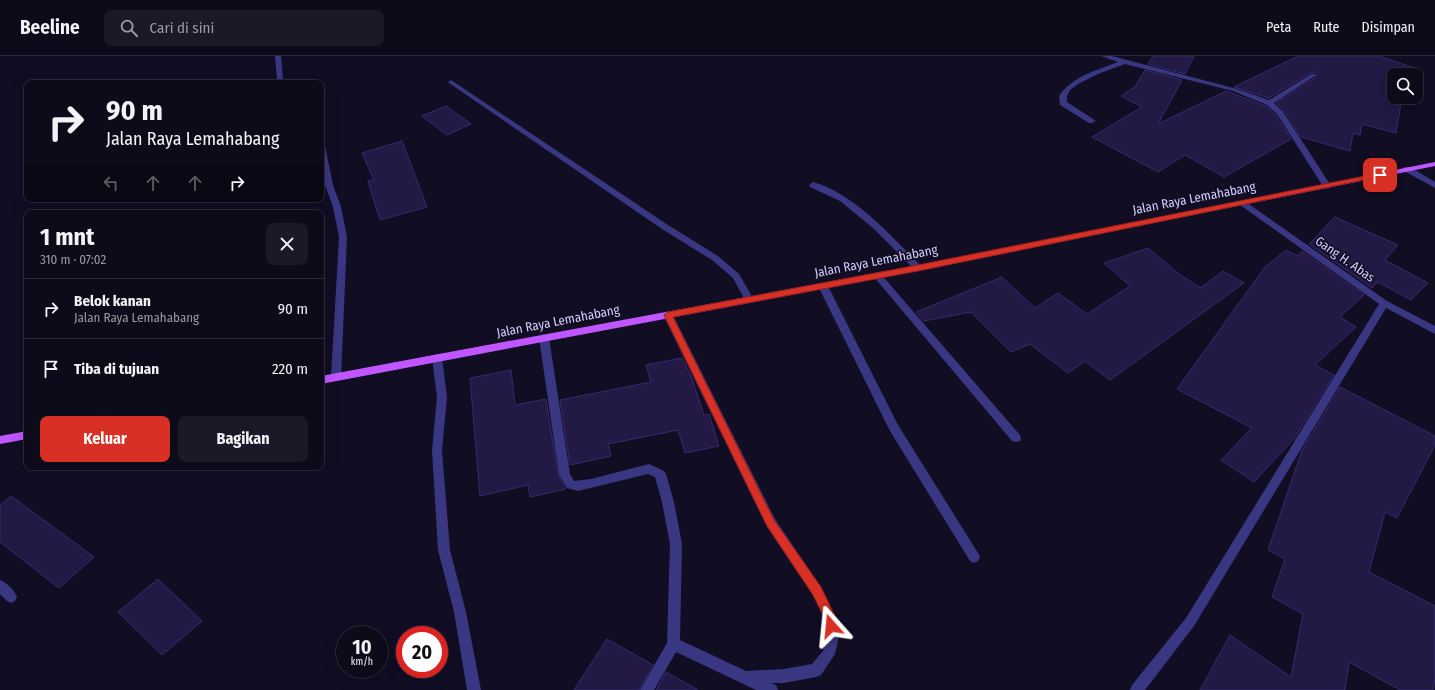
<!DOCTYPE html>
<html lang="id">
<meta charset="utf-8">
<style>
:root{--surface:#0d0a1a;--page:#1b1827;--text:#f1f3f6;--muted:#9a9aa2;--line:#2d2b39;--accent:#d93025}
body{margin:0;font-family:"Fira Sans Condensed",sans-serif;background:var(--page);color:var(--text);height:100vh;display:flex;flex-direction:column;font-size:15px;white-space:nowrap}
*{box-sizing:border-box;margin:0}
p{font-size:13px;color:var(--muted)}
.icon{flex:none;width:22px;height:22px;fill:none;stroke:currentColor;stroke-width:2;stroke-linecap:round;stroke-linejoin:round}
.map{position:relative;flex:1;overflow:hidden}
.side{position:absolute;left:24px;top:154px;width:300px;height:260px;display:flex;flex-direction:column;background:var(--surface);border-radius:8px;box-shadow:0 4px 16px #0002,0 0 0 1px var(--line)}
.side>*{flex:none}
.hud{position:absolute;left:24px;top:24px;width:300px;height:122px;border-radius:8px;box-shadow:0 4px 16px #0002,0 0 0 1px var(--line);background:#0d0a1a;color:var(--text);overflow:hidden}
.tools{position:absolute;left:1387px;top:12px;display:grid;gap:8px}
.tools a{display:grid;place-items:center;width:36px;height:36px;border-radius:8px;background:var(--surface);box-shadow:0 4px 16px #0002,0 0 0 1px var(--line);font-size:20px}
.speed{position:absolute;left:336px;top:570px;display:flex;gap:8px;font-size:20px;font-weight:700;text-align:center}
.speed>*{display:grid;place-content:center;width:52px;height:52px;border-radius:50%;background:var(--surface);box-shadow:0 4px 16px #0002,0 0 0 1px var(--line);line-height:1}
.speed small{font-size:10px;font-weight:400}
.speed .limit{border:6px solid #d22;background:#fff;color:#111}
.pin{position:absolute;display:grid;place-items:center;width:34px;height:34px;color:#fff;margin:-17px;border-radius:8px;box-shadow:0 2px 6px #0006}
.me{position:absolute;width:44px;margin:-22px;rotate:342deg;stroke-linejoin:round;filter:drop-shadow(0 0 3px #0008)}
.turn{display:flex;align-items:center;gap:14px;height:84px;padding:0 16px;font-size:18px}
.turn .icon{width:52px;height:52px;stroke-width:2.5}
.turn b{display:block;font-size:28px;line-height:34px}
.lanes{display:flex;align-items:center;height:38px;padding:0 16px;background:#0003;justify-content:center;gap:20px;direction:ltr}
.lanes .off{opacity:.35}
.round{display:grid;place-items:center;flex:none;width:42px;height:42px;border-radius:8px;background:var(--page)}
.overview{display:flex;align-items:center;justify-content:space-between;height:68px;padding:0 16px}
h1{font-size:24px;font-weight:700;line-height:30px}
.primary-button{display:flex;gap:8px;margin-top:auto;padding:8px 16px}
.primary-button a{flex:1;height:46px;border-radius:8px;background:var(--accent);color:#fff;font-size:16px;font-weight:700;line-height:46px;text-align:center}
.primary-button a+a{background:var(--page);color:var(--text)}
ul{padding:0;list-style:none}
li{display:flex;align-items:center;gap:12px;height:60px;padding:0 16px;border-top:1px solid var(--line)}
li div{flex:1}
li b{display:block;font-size:15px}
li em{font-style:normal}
header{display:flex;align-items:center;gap:24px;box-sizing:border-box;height:56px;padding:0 20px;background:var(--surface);border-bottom:1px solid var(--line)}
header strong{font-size:19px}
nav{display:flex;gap:22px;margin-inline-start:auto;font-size:14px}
.search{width:280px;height:36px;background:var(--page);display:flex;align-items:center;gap:10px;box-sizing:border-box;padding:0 14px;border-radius:8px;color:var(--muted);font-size:15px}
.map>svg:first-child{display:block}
.building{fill:#221944;stroke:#382a70}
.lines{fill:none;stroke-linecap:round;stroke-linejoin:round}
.minor{fill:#3a3782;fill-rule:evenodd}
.major{fill:#c056ff;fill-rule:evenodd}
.route{fill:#d93025;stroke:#8d1f18}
.labels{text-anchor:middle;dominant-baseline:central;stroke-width:3;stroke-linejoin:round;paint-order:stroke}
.street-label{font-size:13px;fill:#d4cfff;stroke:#110d23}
</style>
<header>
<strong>Beeline</strong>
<div class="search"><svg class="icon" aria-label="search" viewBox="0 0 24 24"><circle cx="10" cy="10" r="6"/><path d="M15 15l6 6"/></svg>Cari di sini</div>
<nav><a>Peta</a><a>Rute</a><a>Disimpan</a></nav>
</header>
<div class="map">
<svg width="1435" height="634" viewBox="0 0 1435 634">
<rect width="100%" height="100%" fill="#110d23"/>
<!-- building -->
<g class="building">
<path d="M 1153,0 L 1194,0 L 1185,18 L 1148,8 Z"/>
<path d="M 1298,0 L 1379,0 L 1420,14 L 1415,19 L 1394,19 L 1394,41 L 1402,41 L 1396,77 L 1362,68 L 1360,79 L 1353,77 L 1350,95 L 1301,81 L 1285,56 L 1276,47 L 1316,21 L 1316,18 L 1315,16 L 1310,17 L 1269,42 L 1234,31 Z"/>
<path d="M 1145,14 L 1182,24 L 1158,68 L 1226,35 L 1266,50 L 1276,59 L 1291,83 L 1224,121 L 1185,99 L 1158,116 L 1092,81 L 1142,51 L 1121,40 L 1135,31 Z"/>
<path d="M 446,50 L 471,68 L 447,79 L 422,60 Z"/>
<path d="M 402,85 L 427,151 L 380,164 L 368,125 L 374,124 L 362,97 Z"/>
<path d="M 1335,161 L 1398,189 L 1385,204 L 1428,227 L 1411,244 L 1378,226 L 1372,232 L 1309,188 Z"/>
<path d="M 1148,192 L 1179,218 L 1201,232 L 1223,215 L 1244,227 L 1110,324 L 1085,305 L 1068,317 L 1030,288 L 1011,296 L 971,256 L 924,265 L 916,256 L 1002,221 L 1035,252 L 1058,237 L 1087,258 L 1130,230 L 1104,207 Z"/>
<path d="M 1286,194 L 1298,200 L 1302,195 L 1364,239 L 1340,261 L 1356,271 L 1315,309 L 1334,319 L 1294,383 L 1254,426 L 1221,404 L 1252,372 L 1177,333 L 1265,211 Z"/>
<path d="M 682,302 L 691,320 L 704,359 L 709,358 L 719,390 L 685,397 L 678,374 L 608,388 L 611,400 L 570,409 L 560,344 L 651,326 L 646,309 Z"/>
<path d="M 511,314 L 515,349 L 546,343 L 558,419 L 566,433 L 530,441 L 528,429 L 480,440 L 470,322 Z"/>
<path d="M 1340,331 L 1435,380 L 1435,389 L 1397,462 L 1385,456 L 1369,516 L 1435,550 L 1435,622 L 1433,634 L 1400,634 L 1349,606 L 1345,634 L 1200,634 L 1230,579 L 1291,621 L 1303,558 L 1272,541 L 1285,503 L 1268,494 L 1302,394 Z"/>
<path d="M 11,440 L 94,501 L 59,532 L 0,486 L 0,449 Z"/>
<path d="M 158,523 L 202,565 L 162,599 L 118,556 Z"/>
<path d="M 607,583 L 653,609 L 639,634 L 574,634 Z"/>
<path d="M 666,616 L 698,634 L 656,634 Z"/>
</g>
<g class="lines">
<!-- minor -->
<g class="minor">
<path d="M 275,0 L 281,0 L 283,23 L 286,27 L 279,27 L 277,23 Z"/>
<path d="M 1101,0 L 1112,0 L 1237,33 L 1269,44 L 1311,18 L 1315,18 L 1315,20 L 1274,47 L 1284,57 L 1331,130 L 1327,133 L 1324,132 L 1277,58 L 1267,49 L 1233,35 L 1125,8 L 1098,18 L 1078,28 L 1070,34 L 1067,40 L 1067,46 L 1096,65 L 1092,67 L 1089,67 L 1060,49 L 1059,40 C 1073,20 1097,14 1118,6 Z"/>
<path d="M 451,24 L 668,169 L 718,200 L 739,218 L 754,244 L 752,246 L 746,246 L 733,222 L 712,204 L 662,173 L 449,27 L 448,26 Z"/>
<path d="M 321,88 L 325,90 L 333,129 L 341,151 L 347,181 L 341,321 L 340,324 L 332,324 L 331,321 L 339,181 L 333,151 L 325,129 L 321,109 Z"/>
<path d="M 1404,111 L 1410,111 L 1435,126 L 1435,132 L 1404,115 Z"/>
<path d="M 813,126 C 855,138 891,180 921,210 L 922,212 L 921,214 L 915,214 L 873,172 L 840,145 L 810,131 L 809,129 Z"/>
<path d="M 1243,144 L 1387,245 L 1435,270 L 1435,278 L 1386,252 L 1194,570 L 1145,634 L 1130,634 L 1132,629 L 1186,562 L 1379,248 L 1240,149 L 1239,147 L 1240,145 Z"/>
<path d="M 877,216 L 880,217 L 1020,379 L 1021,382 L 1020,385 L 1016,386 L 1012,385 L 874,221 L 873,219 L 874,217 Z"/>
<path d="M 823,227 L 828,230 L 898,369 L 978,497 L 980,501 L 978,505 L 974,507 L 970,505 L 890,375 L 818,230 Z"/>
<path d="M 668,256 L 673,259 L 775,463 L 821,531 L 835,560 L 839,580 L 835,598 L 821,619 L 816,621 L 784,627 L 771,627 L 776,629 L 778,634 L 756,634 L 676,596 L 654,634 L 640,634 L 667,587 L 670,488 L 662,446 L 655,421 L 648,418 L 578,435 L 567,432 L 559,419 L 539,282 L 544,278 L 549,282 L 570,418 L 574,425 L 591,423 L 649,408 L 664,415 L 666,418 L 674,446 L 682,488 L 680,584 L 746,615 L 784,613 L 812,608 L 823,595 L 827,580 L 823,561 L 813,539 L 767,471 L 663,259 Z"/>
<path d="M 437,298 L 440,299 L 442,302 L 447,341 L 442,394 L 450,494 L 466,556 L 481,634 L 467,634 L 454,556 L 438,494 L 432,394 L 437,341 L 432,302 L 434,299 Z"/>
<path d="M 0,524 C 7,527 14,534 17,541 L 15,545 L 11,547 L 7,545 L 0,538 Z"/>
</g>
<!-- major -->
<g class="major">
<path d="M 1435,106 L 1435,110 L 918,215 L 321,328 L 321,320 L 918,209 Z"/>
<path d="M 27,375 L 27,383 L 0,388 L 0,380 Z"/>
</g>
</g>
<!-- route -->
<path class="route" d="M 1380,117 L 1384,119 L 1383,120 L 918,215 L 673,261 L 774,464 L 821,531 L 835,560 L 837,570 L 835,574 L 831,576 L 827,574 L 824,561 L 813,539 L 767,470 L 664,259 L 668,256 L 918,209 Z"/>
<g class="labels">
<!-- street labels -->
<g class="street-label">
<text transform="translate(1194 142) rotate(-11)">Jalan Raya Lemahabang</text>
<text transform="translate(1345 203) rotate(35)">Gang H. Abas</text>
<text transform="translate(876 205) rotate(-11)">Jalan Raya Lemahabang</text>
<text transform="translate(558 265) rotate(-11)">Jalan Raya Lemahabang</text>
</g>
</g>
</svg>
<div class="tools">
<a><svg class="icon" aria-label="search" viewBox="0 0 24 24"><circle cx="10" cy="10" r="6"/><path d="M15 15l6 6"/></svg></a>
</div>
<div class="speed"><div>10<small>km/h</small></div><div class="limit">20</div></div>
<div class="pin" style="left:1380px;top:119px;background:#d93025"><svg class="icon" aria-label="arrive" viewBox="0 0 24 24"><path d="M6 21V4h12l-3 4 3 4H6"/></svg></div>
<svg class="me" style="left:831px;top:570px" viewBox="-20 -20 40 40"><path d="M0-17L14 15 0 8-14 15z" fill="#d93025" stroke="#fff" stroke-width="4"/></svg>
<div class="hud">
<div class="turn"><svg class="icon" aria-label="right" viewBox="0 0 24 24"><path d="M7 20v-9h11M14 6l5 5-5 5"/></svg><div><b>90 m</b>Jalan Raya Lemahabang</div></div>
<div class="lanes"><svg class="icon off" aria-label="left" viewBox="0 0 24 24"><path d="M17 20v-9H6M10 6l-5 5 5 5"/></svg><svg class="icon off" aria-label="ahead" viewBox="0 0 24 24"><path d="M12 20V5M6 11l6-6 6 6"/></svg><svg class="icon off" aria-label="ahead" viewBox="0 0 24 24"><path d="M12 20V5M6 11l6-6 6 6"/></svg><svg class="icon" aria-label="right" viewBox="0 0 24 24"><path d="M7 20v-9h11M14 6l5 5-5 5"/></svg></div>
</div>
<section class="side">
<div class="overview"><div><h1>1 mnt</h1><p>310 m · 07:02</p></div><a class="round"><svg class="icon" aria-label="close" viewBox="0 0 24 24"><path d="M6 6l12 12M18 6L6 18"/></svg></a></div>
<ul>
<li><svg class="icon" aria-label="right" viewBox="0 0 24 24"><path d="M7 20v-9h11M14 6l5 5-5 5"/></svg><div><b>Belok kanan</b><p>Jalan Raya Lemahabang</p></div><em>90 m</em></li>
<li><svg class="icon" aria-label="arrive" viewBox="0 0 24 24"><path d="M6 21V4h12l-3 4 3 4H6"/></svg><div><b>Tiba di tujuan</b></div><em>220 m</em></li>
</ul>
<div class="primary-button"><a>Keluar</a><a>Bagikan</a></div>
</section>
</div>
